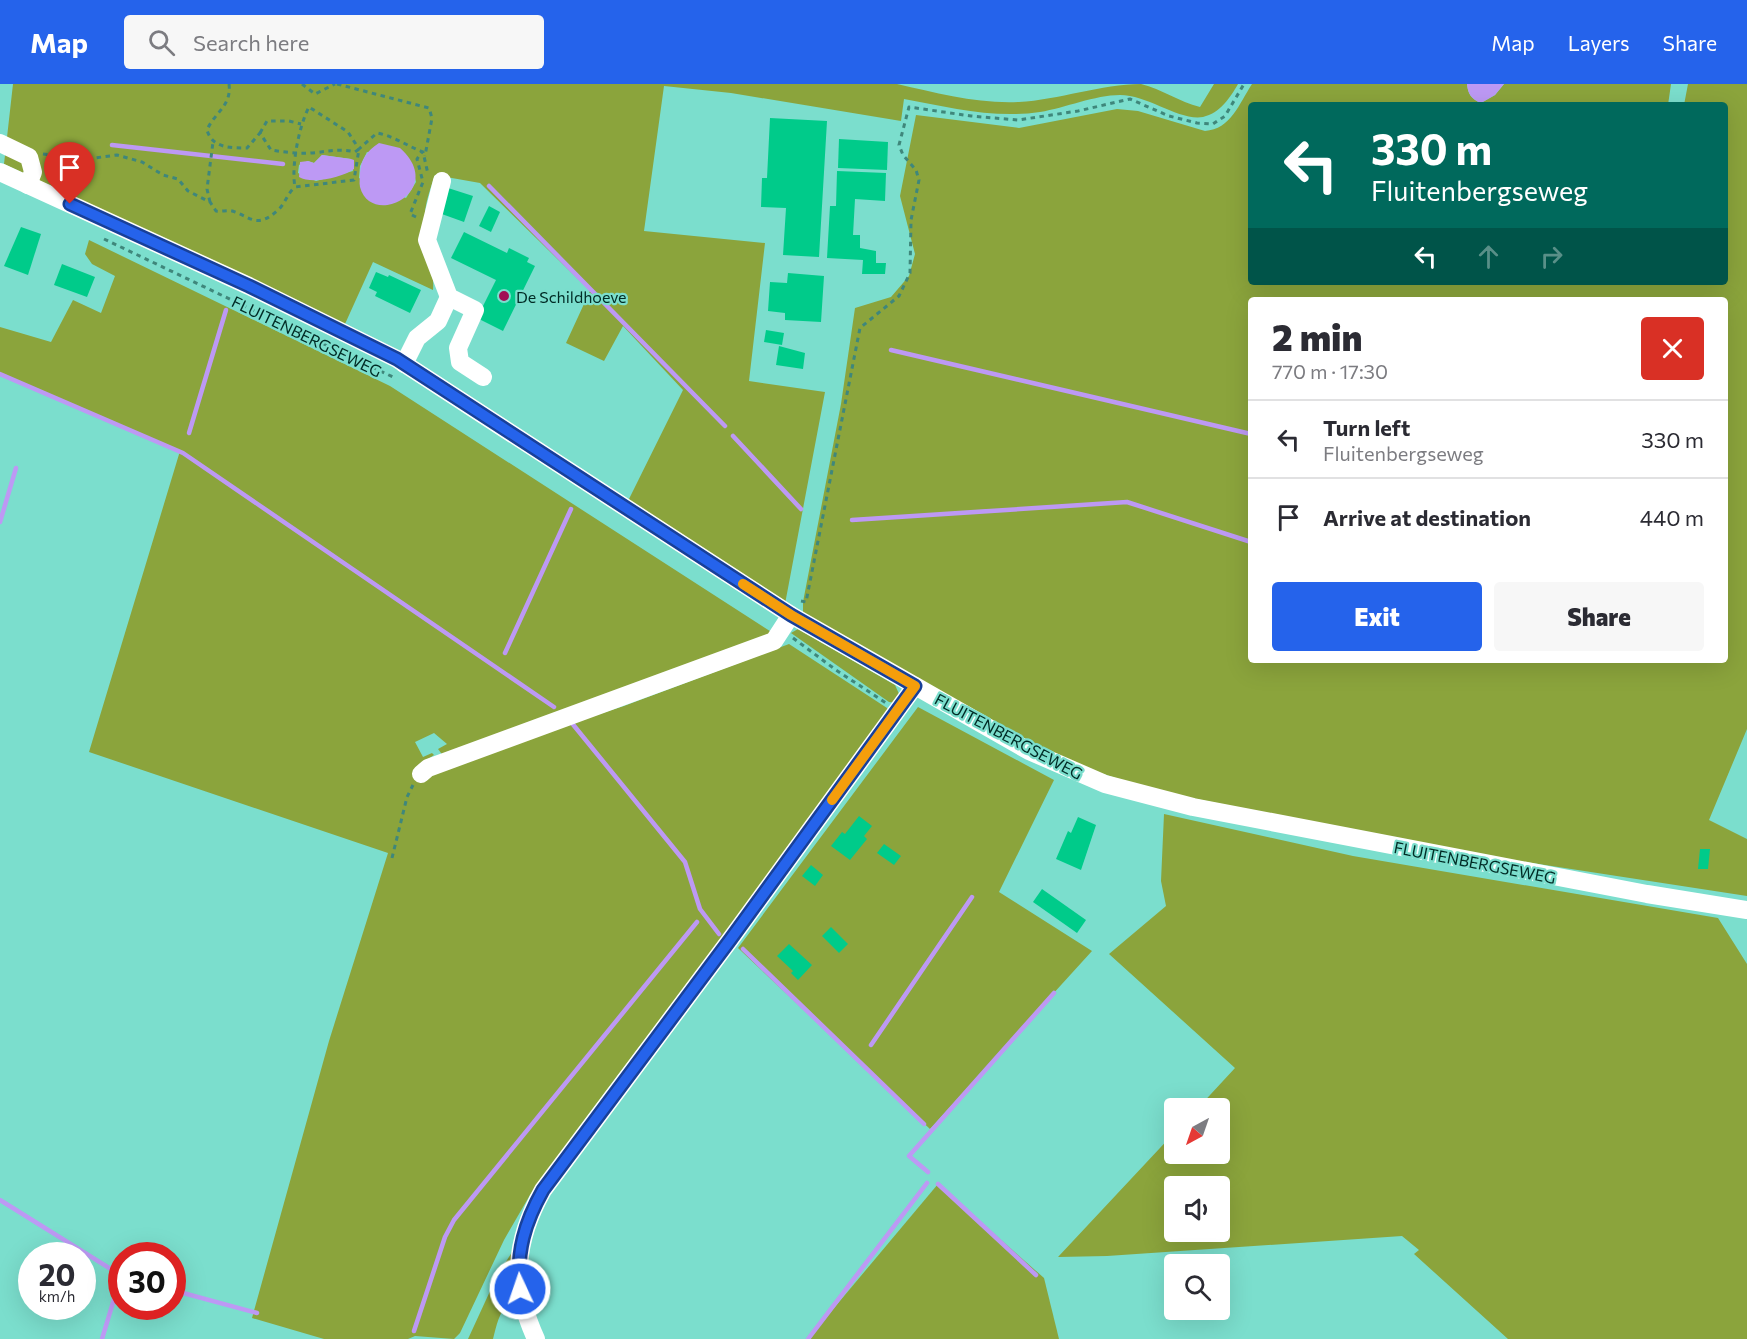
<!DOCTYPE html>
<meta charset="utf-8">
<style>
:root{--surface:#fff;--page:#f7f7f7;--text:#2b2b33;--muted:#7c7c81;--line:#e1e1e2;--accent:#2563eb}
body{margin:0;font-family:Commissioner,sans-serif;background:var(--page);color:var(--text);height:100vh;display:flex;flex-direction:column;font-size:22px;white-space:nowrap}
*{box-sizing:border-box;margin:0}
p{font-size:20px;color:var(--muted)}
.icon{flex:none;width:33px;height:33px;fill:none;stroke:currentColor;stroke-width:2;stroke-linecap:round;stroke-linejoin:round}
.map{position:relative;flex:1;overflow:hidden}
.drawer{position:absolute;left:1248px;top:213px;width:480px;height:366px;display:flex;flex-direction:column;background:var(--surface);border-radius:6px;box-shadow:0 6px 24px #0002}
.drawer>*{flex:none}
.guide{position:absolute;left:1248px;top:18px;width:480px;height:183px;border-radius:6px;box-shadow:0 6px 24px #0002;background:#00695c;color:#fff;overflow:hidden}
.needle{width:39px;rotate:220deg}
.buttons{position:absolute;left:1164px;top:1014px;display:grid;gap:12px}
.buttons a{display:grid;place-items:center;width:66px;height:66px;border-radius:6px;background:var(--surface);box-shadow:0 6px 24px #0002;font-size:30px}
.speed{position:absolute;left:18px;top:1158px;display:flex;gap:12px;font-size:30px;font-weight:700;text-align:center}
.speed>*{display:grid;place-content:center;width:78px;height:78px;border-radius:50%;background:var(--surface);box-shadow:0 6px 24px #0002;line-height:1}
.speed small{font-size:15px;font-weight:400}
.speed .limit{border:9px solid #d22;background:#fff;color:#111}
.pin{position:absolute;display:grid;place-items:center;width:51px;height:51px;color:#fff;margin:-62px -26px;border-radius:50% 50% 50% 0;rotate:-45deg;box-shadow:0 0 6px #0007}
.pin .icon{rotate:45deg}
.me{position:absolute;width:66px;margin:-33px;rotate:357deg;stroke-linejoin:round;filter:drop-shadow(0 0 4px #0008)}
.turn{display:flex;align-items:center;gap:21px;height:126px;padding:0 24px;font-size:27px}
.turn .icon{width:78px;height:78px;stroke-width:2.5}
.turn b{display:block;font-size:42px;line-height:51px}
.lanes{display:flex;align-items:center;height:57px;padding:0 24px;background:#0003;justify-content:center;gap:30px;direction:ltr}
.lanes .off{opacity:.35}
.round{display:grid;place-items:center;flex:none;width:63px;height:63px;border-radius:6px;background:var(--page)}
.head{display:flex;align-items:center;justify-content:space-between;height:102px;padding:0 24px}
h1{font-size:36px;font-weight:800;line-height:45px}
.primary-button{display:flex;gap:12px;margin-top:auto;padding:12px 24px}
.primary-button a{flex:1;height:69px;border-radius:6px;background:var(--accent);color:#fff;font-size:24px;font-weight:800;line-height:69px;text-align:center}
.primary-button a+a{background:var(--page);color:var(--text)}
ul{padding:0;list-style:none}
li{display:flex;align-items:center;gap:18px;height:78px;padding:0 24px;border-top:2px solid var(--line)}
li div{flex:1}
li b{display:block;font-size:22px}
li em{font-style:normal}
header{display:flex;align-items:center;gap:36px;box-sizing:border-box;height:84px;padding:0 30px;background:var(--accent);color:#fff}
header strong{font-size:28px}
nav{display:flex;gap:33px;margin-inline-start:auto;font-size:21px}
.search{width:420px;height:54px;background:var(--page);display:flex;align-items:center;gap:15px;box-sizing:border-box;padding:0 21px;border-radius:6px;color:var(--muted);font-size:22px}
.map>svg:first-child{display:block}
.green{fill:#8ba43c;fill-rule:evenodd}
.water{fill:#bd99f4}
.lines{fill:none;stroke-linecap:round;stroke-linejoin:round}
.stream{stroke:#bd99f4;stroke-width:4.5}
.building{fill:#00cb8a}
.path{stroke:#3f877b;stroke-width:3;stroke-dasharray:4.5 4.5;stroke-linecap:butt}
.minor{stroke:#fff;stroke-width:18}
.route-casing{stroke:#184099;stroke-width:15}
.route{stroke:#2563eb;stroke-width:10}
.slow{stroke:#f59e0b;stroke-width:10}
.poi-dot{fill:#a21054;stroke:#7bdecd;stroke-width:2}
.labels{text-anchor:middle;dominant-baseline:central;stroke-width:4.5;stroke-linejoin:round;paint-order:stroke}
.poi-label{font-size:16px;fill:#002b25;stroke:#7bdecd;text-anchor:start}
.street-label{font-size:16px;fill:#002b25;stroke:#7bdecd}
</style>
<header>
<strong>Map</strong>
<div class="search"><svg class="icon" aria-label="search" viewBox="0 0 24 24"><circle cx="10" cy="10" r="6"/><path d="M15 15l6 6"/></svg>Search here</div>
<nav><a>Map</a><a>Layers</a><a>Share</a></nav>
</header>
<div class="map">
<svg width="1747" height="1255" viewBox="0 0 1747 1255">
<rect width="100%" height="100%" fill="#7bdecd"/>
<!-- green -->
<g class="green">
<path d="M 13,0 L 897,0 C 937,9 978,20 1019,18 C 1058,16 1102,0 1141,0 C 1162,5 1179,18 1200,23 L 1214,0 L 1238,0 C 1230,14 1220,29 1203,33 C 1179,37 1148,11 1120,11 C 1095,11 1065,24 1040,28 C 994,35 948,23 904,15 L 901,37 L 731,9 L 664,2 L 644,147 L 765,159 L 749,297 L 825,308 L 785,520 L 628,417 L 683,306 L 623,242 L 604,277 L 566,259 L 590,207 L 480,99 L 435,91 C 431,103 426,116 425,129 C 423,155 435,180 433,206 L 373,178 L 345,240 L 4,80 ZM 367,68 L 412,81 L 416,98 L 406,114 L 359,94 L 360,82 ZM 322,71 L 351,75 L 353,87 L 316,97 L 298,89 L 299,81 L 308,77 L 314,79 Z"/>
<path d="M 1252,0 L 1467,0 C 1468,10 1471,15 1481,19 L 1495,11 L 1504,0 L 1671,0 L 1668,21 L 1251,21 L 1251,198 L 1725,198 L 1725,21 L 1684,21 L 1688,0 L 1747,0 L 1747,645 L 1709,736 L 1747,755 L 1747,812 L 1453,767 L 1152,706 L 1073,680 L 1017,651 L 803,530 L 803,518 L 841,320 L 855,224 L 891,213 L 909,192 L 915,170 L 900,112 L 916,31 L 1019,44 L 1117,25 L 1138,27 L 1205,47 C 1231,45 1239,20 1252,0 ZM 1251,216 L 1725,216 L 1725,576 L 1251,576 Z"/>
<path d="M 89,156 L 390,302 L 773,549 L 769,554 L 757,560 L 444,673 L 438,665 L 447,660 L 434,649 L 415,658 L 423,673 L 432,669 L 434,671 L 428,675 L 429,678 L 425,680 L 425,685 L 420,691 L 430,686 L 473,671 L 624,622 L 789,560 L 887,624 L 889,631 L 591,1027 L 530,1111 L 504,1156 L 460,1249 L 454,1255 L 415,1252 L 408,1255 L 324,1255 L 252,1234 L 329,957 L 388,769 L 89,668 L 180,367 L 0,290 L 0,243 L 51,258 L 73,216 L 101,229 L 115,192 L 92,180 L 85,170 Z"/>
<path d="M 798,545 L 895,601 L 900,612 L 897,619 L 889,618 L 791,549 Z"/>
<path d="M 918,623 L 1054,696 L 999,808 L 1092,867 L 930,1045 L 738,864 Z"/>
<path d="M 1164,730 L 1353,772 L 1718,834 L 1747,880 L 1747,1255 L 1508,1255 L 1414,1170 L 1419,1166 L 1402,1152 L 1107,1172 L 1058,1173 L 1174,1049 L 1174,1070 L 1220,1070 L 1220,1024 L 1198,1024 L 1235,984 L 1109,870 L 1166,822 L 1161,797 ZM 1174,1102 L 1220,1102 L 1220,1148 L 1174,1148 Z"/>
<path d="M 938,1100 L 1044,1194 L 1059,1255 L 808,1255 Z"/>
<path d="M 514,1165 L 513,1216 C 499,1226 497,1240 493,1255 L 468,1255 L 497,1192 Z"/>
</g>
<!-- water -->
<g class="water">
<path d="M 1467,0 L 1504,0 L 1495,11 L 1481,19 C 1471,15 1468,10 1467,0 Z"/>
<path d="M 379,59 L 400,64 C 448,107 371,145 360,103 C 359,98 360,94 360,89 C 361,75 367,67 379,59 Z"/>
<path d="M 322,71 L 351,75 L 354,76 L 354,85 C 343,93 312,101 299,93 L 300,78 L 308,77 L 314,79 Z"/>
</g>
<g class="lines">
<!-- stream -->
<g class="stream">
<path d="M 112,61 L 283,80"/>
<path d="M 489,102 L 725,342"/>
<path d="M 891,266 L 1251,350"/>
<path d="M 0,290 L 183,369 L 554,623"/>
<path d="M 189,349 L 226,226"/>
<path d="M 733,352 L 801,425"/>
<path d="M 852,436 L 1127,418 L 1251,458"/>
<path d="M 0,438 L 16,384"/>
<path d="M 505,569 L 571,425"/>
<path d="M 571,638 L 685,778 L 700,825 L 719,850"/>
<path d="M 743,865 L 924,1040"/>
<path d="M 871,961 L 972,813"/>
<path d="M 928,1088 L 909,1072 L 1054,909"/>
<path d="M 938,1100 L 1036,1191"/>
<path d="M 0,1116 L 122,1192"/>
<path d="M 172,1206 L 257,1229"/>
<path d="M 414,1247 L 445,1153 L 454,1136 L 697,838"/>
<path d="M 102,1255 L 121,1192"/>
<path d="M 808,1255 L 927,1099"/>
</g>
</g>
<!-- building -->
<g class="building">
<path d="M 770,34 L 827,37 L 819,173 L 783,171 L 786,124 L 761,123 L 762,94 L 767,94 Z"/>
<path d="M 839,55 L 888,58 L 887,86 L 838,84 Z"/>
<path d="M 837,87 L 886,89 L 885,117 L 855,115 L 853,151 L 860,151 L 860,164 L 876,167 L 876,179 L 886,179 L 885,190 L 862,190 L 863,176 L 827,174 L 830,122 L 836,122 Z"/>
<path d="M 448,104 L 473,112 L 464,138 L 439,129 Z"/>
<path d="M 489,122 L 500,128 L 491,148 L 479,142 Z"/>
<path d="M 21,143 L 41,150 L 28,191 L 4,182 Z"/>
<path d="M 464,148 L 507,169 L 509,164 L 529,174 L 527,178 L 535,182 L 503,247 L 477,234 L 496,196 L 451,174 Z"/>
<path d="M 62,180 L 95,193 L 87,213 L 54,201 Z"/>
<path d="M 376,188 L 388,193 L 389,191 L 421,206 L 410,229 L 375,212 L 377,208 L 369,204 Z"/>
<path d="M 788,189 L 824,192 L 821,238 L 785,236 L 785,229 L 768,227 L 770,198 L 787,199 Z"/>
<path d="M 766,246 L 784,249 L 782,261 L 764,258 Z"/>
<path d="M 779,262 L 805,269 L 803,285 L 776,281 Z"/>
<path d="M 859,732 L 872,742 L 864,752 L 867,755 L 850,776 L 831,762 L 842,748 L 845,750 Z"/>
<path d="M 1078,733 L 1096,741 L 1081,786 L 1056,775 L 1068,747 L 1071,749 Z"/>
<path d="M 884,760 L 901,772 L 894,781 L 877,769 Z"/>
<path d="M 1700,765 L 1710,765 L 1708,785 L 1698,785 Z"/>
<path d="M 811,781 L 823,791 L 815,802 L 802,792 Z"/>
<path d="M 1042,805 L 1086,836 L 1077,849 L 1033,818 Z"/>
<path d="M 831,843 L 848,860 L 839,869 L 822,852 Z"/>
<path d="M 789,860 L 812,881 L 798,896 L 791,889 L 793,887 L 777,872 Z"/>
</g>
<g class="lines">
<!-- path -->
<g class="path">
<path d="M 229,0 C 232,22 214,29 207,46 C 212,64 230,64 247,64 L 260,49 L 271,66 C 284,68 298,70 311,69 C 326,68 339,64 355,68 L 359,65 L 354,96 L 295,103 C 291,82 299,42 309,23 L 348,48 L 359,65 L 377,49 C 394,52 407,62 423,68 L 428,90"/>
<path d="M 302,0 L 315,10 L 335,0"/>
<path d="M 337,0 L 429,24 L 432,34 L 425,72"/>
<path d="M 260,49 L 267,37 L 289,37 L 301,40"/>
<path d="M 43,70 L 87,75 L 117,71 L 142,78 L 163,91 L 178,95 L 188,107 L 210,118 L 216,127 C 223,128 229,125 235,128 C 253,135 258,144 278,126 C 285,120 287,110 295,103"/>
<path d="M 210,118 L 207,105 L 213,58"/>
<path d="M 416,133 L 410,130 L 423,98 L 417,75 L 422,68"/>
<path d="M 104,155 L 393,293"/>
<path d="M 801,517 L 806,518 L 860,244 L 899,212 L 910,189 L 911,136 L 919,96 L 916,86 L 903,71 L 899,61 L 909,23 L 971,32 L 1018,36 L 1078,27 L 1130,15 L 1169,32 L 1197,39 L 1213,40 L 1225,32 L 1244,0"/>
<path d="M 793,554 L 836,586 L 886,619"/>
<path d="M 392,774 L 407,713 L 413,701"/>
</g>
<!-- minor -->
<g class="minor">
<path d="M 0,59 L 29,73 L 33,88 L 28,101"/>
<path d="M 0,88 L 249,202 L 397,275 L 791,531 L 1029,667 L 1105,700 L 1193,723 L 1647,810 L 1747,826"/>
<path d="M 442,97 L 427,156 L 449,213 L 475,226 L 458,264 L 460,278 L 483,293"/>
<path d="M 404,280 L 417,254 L 438,237 L 449,213"/>
<path d="M 421,690 L 428,684 L 774,557 L 791,531"/>
<path d="M 536,1255 C 511,1201 514,1158 543,1106 L 730,856 L 915,602"/>
</g>
</g>
<g class="lines">
<!-- route casing -->
<g class="route-casing">
<path id="route" d="M 70,120 L 249,202 L 397,275 L 791,531 L 915,602 L 730,856 L 543,1106 C 525,1138 516,1168 520,1205"/>
</g>
<!-- route -->
<use href="#route" class="route"/>
<!-- slow -->
<path class="slow" d="M 743,500 L 791,531 L 915,602 L 832,716"/>
</g>
<!-- markers -->
<circle class="poi-dot" cx="504" cy="212" r="6"/>
<g class="labels">
<!-- poi labels -->
<g class="poi-label">
<text x="516" y="212">De Schildhoeve</text>
</g>
<!-- street labels -->
<g class="street-label">
<text transform="translate(307 252) rotate(26)">FLUITENBERGSEWEG</text>
<text transform="translate(1009 652) rotate(28)">FLUITENBERGSEWEG</text>
<text transform="translate(1475 778) rotate(11)">FLUITENBERGSEWEG</text>
</g>
</g>
</svg>
<div class="buttons">
<a><svg class="needle" viewBox="-14 -14 28 28"><path d="M0-13l5 13h-10z" fill="#e53935"/><path d="M0 13l5-13h-10z" fill="#7c7c81"/></svg></a>
<a><svg class="icon" aria-label="sound" viewBox="0 0 24 24"><path d="M4 9h4l5-4v14l-5-4H4zM17 9q2 3 0 6"/></svg></a>
<a><svg class="icon" aria-label="search" viewBox="0 0 24 24"><circle cx="10" cy="10" r="6"/><path d="M15 15l6 6"/></svg></a>
</div>
<div class="speed"><div>20<small>km/h</small></div><div class="limit">30</div></div>
<div class="pin" style="left:70px;top:120px;background:#d93025"><svg class="icon" aria-label="arrive" viewBox="0 0 24 24"><path d="M6 21V4h12l-3 4 3 4H6"/></svg></div>
<svg class="me" style="left:520px;top:1205px" viewBox="-20 -20 40 40"><circle r="17" fill="#2563eb" stroke="#fff" stroke-width="3"/><path d="M0-11L8 9 0 5-8 9z" fill="#fff"/></svg>
<div class="guide">
<div class="turn"><svg class="icon" aria-label="left" viewBox="0 0 24 24"><path d="M17 20v-9H6M10 6l-5 5 5 5"/></svg><div><b>330 m</b>Fluitenbergseweg</div></div>
<div class="lanes"><svg class="icon" aria-label="left" viewBox="0 0 24 24"><path d="M17 20v-9H6M10 6l-5 5 5 5"/></svg><svg class="icon off" aria-label="ahead" viewBox="0 0 24 24"><path d="M12 20V5M6 11l6-6 6 6"/></svg><svg class="icon off" aria-label="right" viewBox="0 0 24 24"><path d="M7 20v-9h11M14 6l5 5-5 5"/></svg></div>
</div>
<section class="drawer">
<div class="head"><div><h1>2 min</h1><p>770 m · 17:30</p></div><a class="round" style="background:#d93025;color:#fff"><svg class="icon" aria-label="close" viewBox="0 0 24 24"><path d="M6 6l12 12M18 6L6 18"/></svg></a></div>
<ul>
<li><svg class="icon" aria-label="left" viewBox="0 0 24 24"><path d="M17 20v-9H6M10 6l-5 5 5 5"/></svg><div><b>Turn left</b><p>Fluitenbergseweg</p></div><em>330 m</em></li>
<li><svg class="icon" aria-label="arrive" viewBox="0 0 24 24"><path d="M6 21V4h12l-3 4 3 4H6"/></svg><div><b>Arrive at destination</b></div><em>440 m</em></li>
</ul>
<div class="primary-button"><a>Exit</a><a>Share</a></div>
</section>
</div>
